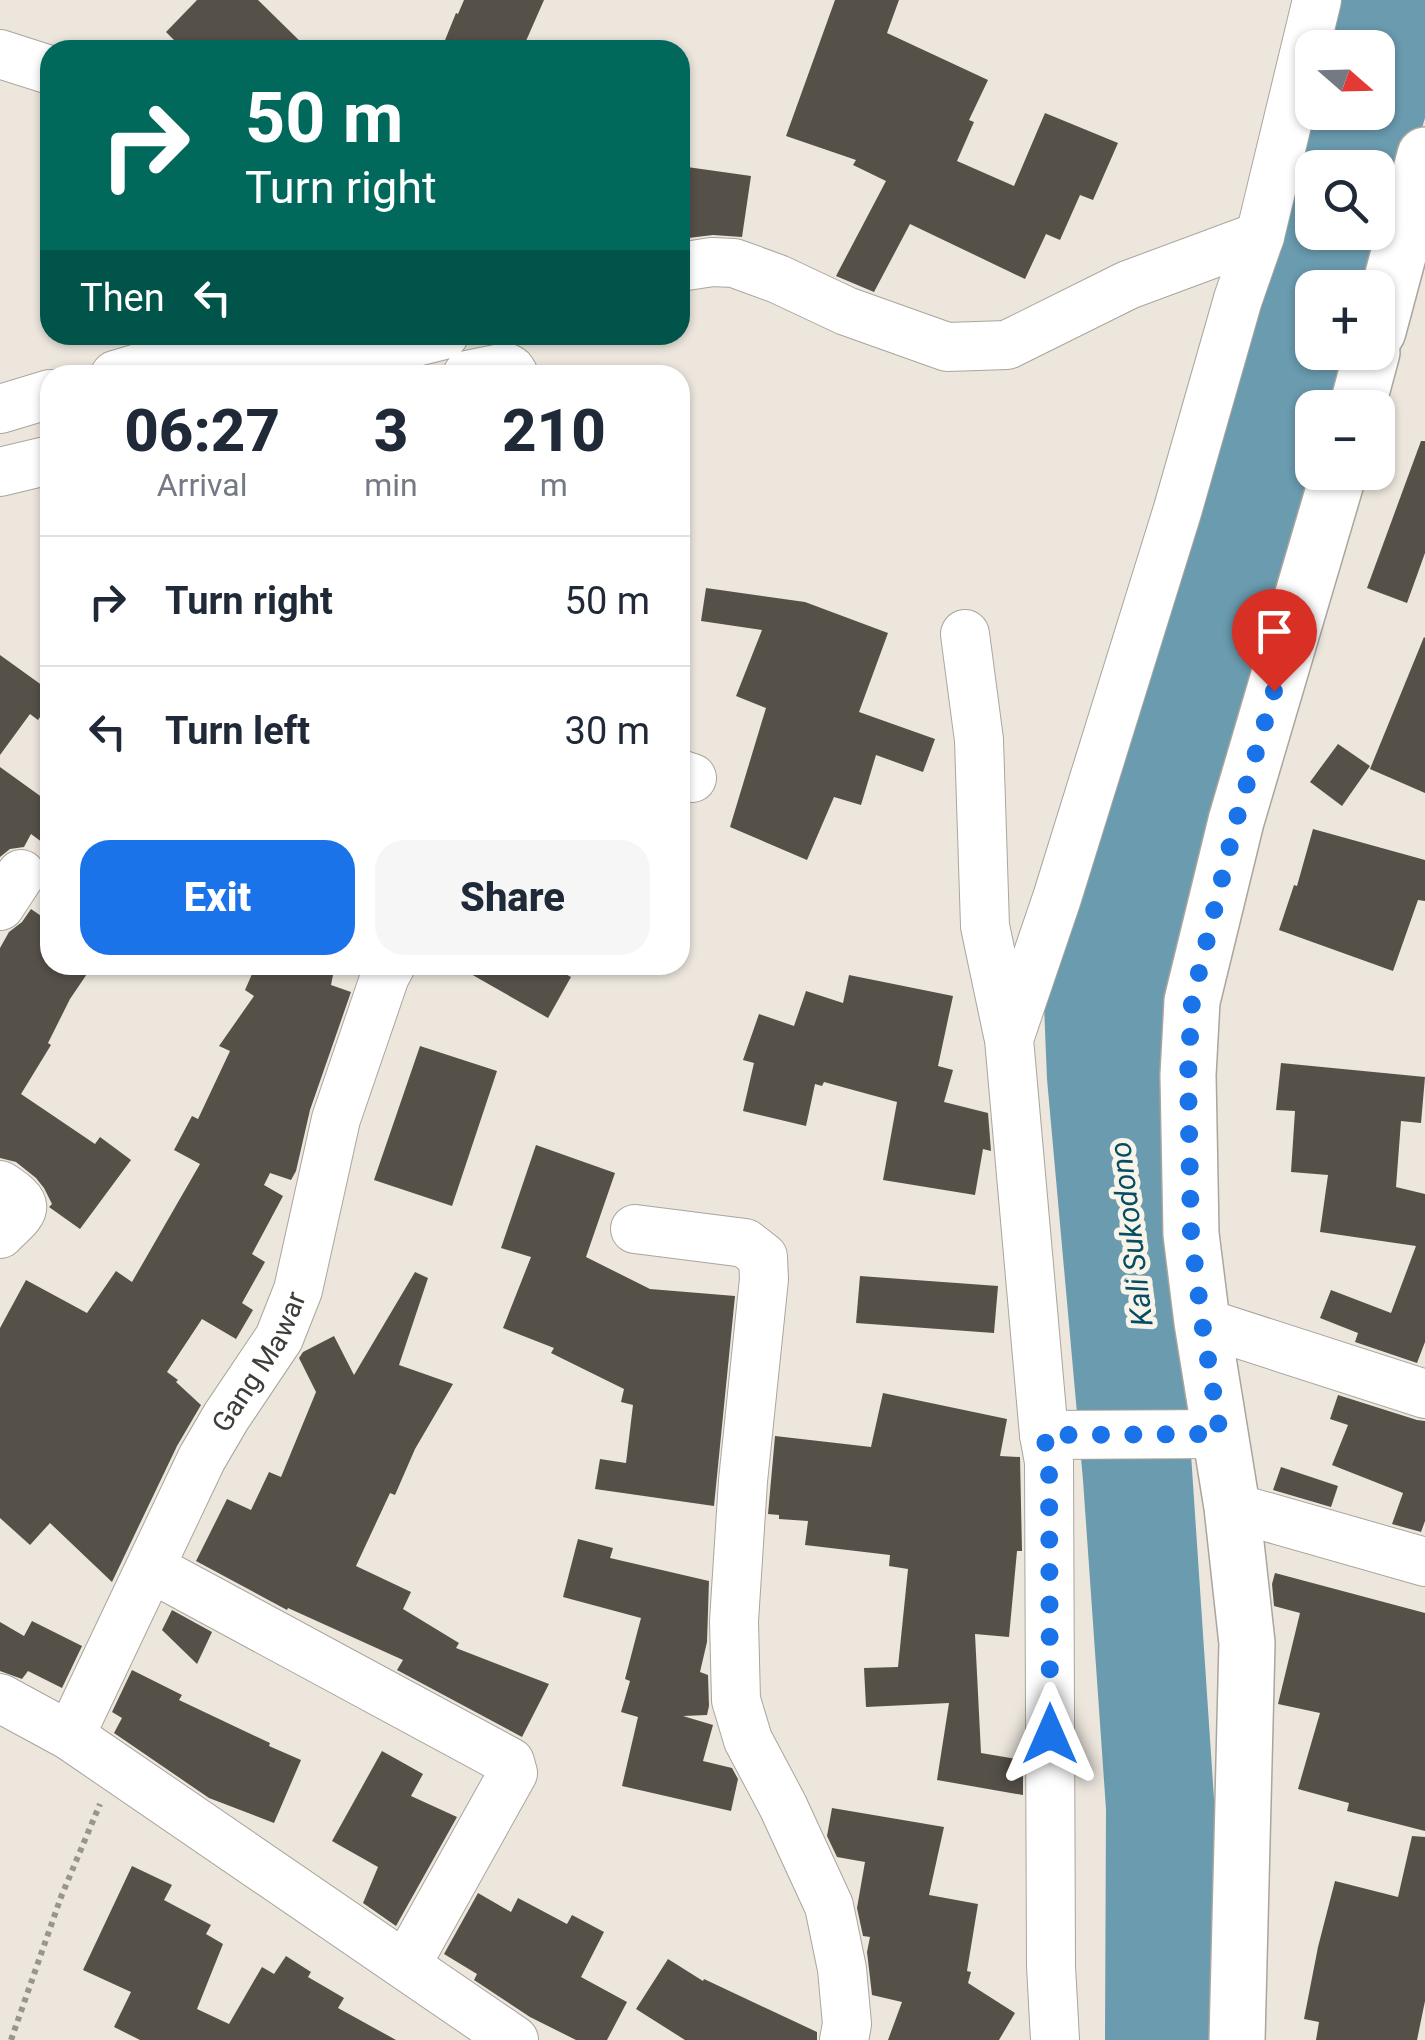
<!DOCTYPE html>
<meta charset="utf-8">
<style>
:root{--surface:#fff;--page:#f6f6f7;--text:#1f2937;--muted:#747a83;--line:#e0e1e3;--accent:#1a73e8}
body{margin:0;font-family:Roboto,sans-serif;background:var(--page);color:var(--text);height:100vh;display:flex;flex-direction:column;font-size:38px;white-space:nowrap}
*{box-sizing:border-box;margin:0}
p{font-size:32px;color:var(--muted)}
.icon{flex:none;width:55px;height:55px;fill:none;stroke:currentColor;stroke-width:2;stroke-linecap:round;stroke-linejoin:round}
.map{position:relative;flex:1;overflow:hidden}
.panel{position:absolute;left:40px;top:365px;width:650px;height:610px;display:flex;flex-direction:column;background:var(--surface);border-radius:30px;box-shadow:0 2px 8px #0004}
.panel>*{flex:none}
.hud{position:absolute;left:40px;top:40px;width:650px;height:305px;border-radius:30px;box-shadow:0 2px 8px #0004;background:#00695c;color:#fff;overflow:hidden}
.needle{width:65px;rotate:110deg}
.controls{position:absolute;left:1295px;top:30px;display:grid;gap:20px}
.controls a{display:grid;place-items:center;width:100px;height:100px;border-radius:20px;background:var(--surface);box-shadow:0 2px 8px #0004;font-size:50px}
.pin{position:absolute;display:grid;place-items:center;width:85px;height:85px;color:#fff;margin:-102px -42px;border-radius:50% 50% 50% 0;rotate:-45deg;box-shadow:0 0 10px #0007}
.pin .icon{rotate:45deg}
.me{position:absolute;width:110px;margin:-55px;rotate:0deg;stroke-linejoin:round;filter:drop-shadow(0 0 8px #0008)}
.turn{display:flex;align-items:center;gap:35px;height:210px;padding:0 40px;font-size:45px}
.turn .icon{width:130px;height:130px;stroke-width:2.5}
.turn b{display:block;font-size:70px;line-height:85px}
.then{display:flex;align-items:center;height:95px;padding:0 40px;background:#0003;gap:20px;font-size:38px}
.eta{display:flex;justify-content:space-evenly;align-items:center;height:170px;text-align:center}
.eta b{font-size:60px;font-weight:800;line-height:70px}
.primary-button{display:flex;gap:20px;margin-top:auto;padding:20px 40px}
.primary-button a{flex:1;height:115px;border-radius:30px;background:var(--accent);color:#fff;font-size:40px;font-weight:800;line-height:115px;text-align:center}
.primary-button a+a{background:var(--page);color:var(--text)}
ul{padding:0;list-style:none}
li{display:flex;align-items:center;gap:30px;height:130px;padding:0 40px;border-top:2px solid var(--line)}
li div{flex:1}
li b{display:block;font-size:38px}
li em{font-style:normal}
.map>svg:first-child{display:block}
.water{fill:#6a9baf;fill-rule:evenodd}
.building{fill:#555149}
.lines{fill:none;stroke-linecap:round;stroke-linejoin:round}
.minor-casing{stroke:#aaa59d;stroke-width:50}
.major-casing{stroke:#aaa59d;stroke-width:58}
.path{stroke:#98948e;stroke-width:6;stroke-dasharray:5 5;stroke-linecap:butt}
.minor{stroke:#fff;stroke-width:48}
.major{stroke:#fff;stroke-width:55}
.route{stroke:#1a73e8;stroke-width:18;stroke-dasharray:0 32.4}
.labels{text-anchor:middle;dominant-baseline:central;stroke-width:10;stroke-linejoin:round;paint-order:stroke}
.street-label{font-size:28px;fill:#3f3d39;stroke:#f9f4ea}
.water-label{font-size:30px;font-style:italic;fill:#044d62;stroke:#f9f4ea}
</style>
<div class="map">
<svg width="1425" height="2040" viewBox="0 0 1425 2040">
<rect width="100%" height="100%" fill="#ece6dd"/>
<!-- water -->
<path class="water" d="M 1339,0 L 1425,0 L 1425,118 L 1373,287 L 1312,288 L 1312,352 L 1356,353 L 1342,407 L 1312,408 L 1312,472 L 1179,1019 L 1179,1274 L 1220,1889 L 1224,2040 L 1105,2040 L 1106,1809 L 1083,1480 L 1047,1079 L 1044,1005 L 1312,112 L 1378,112 L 1378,48 L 1324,47 ZM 1312,168 L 1378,168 L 1378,232 L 1312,232 Z"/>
<!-- building -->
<g class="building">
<path d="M 197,0 L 258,0 L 309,50 L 184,50 L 166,32 Z"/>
<path d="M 464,0 L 544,0 L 522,50 L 441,50 L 456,13 L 458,14 Z"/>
<path d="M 835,0 L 899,0 L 887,33 L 988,80 L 969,120 L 974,122 L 957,161 L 1014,186 L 1045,113 L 1118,143 L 1093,200 L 1080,195 L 1060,240 L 1046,234 L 1025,279 L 910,224 L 874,292 L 836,276 L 886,181 L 853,165 L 856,160 L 786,136 Z"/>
<path d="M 680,166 L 751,176 L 742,237 L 713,235 L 680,239 Z"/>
<path d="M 1421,441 L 1425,441 L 1425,553 L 1407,603 L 1367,588 Z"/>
<path d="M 706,588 L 805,602 L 888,633 L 859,712 L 935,739 L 923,772 L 876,755 L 861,805 L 834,797 L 807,860 L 730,827 L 766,708 L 736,696 L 762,630 L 701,621 Z"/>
<path d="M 1424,637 L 1425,638 L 1425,793 L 1370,769 Z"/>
<path d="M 0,655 L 50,691 L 50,702 L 38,720 L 30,714 L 0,755 Z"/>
<path d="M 1338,744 L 1370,766 L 1342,806 L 1310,782 Z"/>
<path d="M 0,767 L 50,803 L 50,848 L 31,834 L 24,847 L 10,849 L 0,857 Z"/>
<path d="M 1313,829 L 1425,860 L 1425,901 L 1418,900 L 1393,971 L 1279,930 L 1294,885 L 1297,886 Z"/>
<path d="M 31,909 L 50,922 L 50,965 L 93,965 L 70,999 L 48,1043 L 51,1045 L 21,1094 L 95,1144 L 100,1137 L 131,1160 L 80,1229 L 49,1207 L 52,1204 L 44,1188 L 36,1178 L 16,1162 L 0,1158 L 0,948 L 9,932 L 22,922 Z"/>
<path d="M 256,965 L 335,965 L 331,985 L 351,992 L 310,1110 L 296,1171 L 291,1180 L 270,1173 L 264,1185 L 283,1196 L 252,1254 L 265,1262 L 242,1303 L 253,1310 L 236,1339 L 202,1319 L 167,1372 L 178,1380 L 176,1382 L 201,1405 L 177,1446 L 112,1582 L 50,1523 L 30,1545 L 0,1518 L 0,1328 L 26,1280 L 87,1313 L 116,1271 L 132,1282 L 200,1164 L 174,1150 L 192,1116 L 198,1119 L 230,1051 L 219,1046 L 254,996 L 245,990 Z"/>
<path d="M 455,965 L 549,965 L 571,977 L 548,1018 Z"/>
<path d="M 849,975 L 953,996 L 938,1066 L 953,1070 L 944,1102 L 988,1113 L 991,1151 L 983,1149 L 975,1195 L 883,1180 L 897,1102 L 824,1082 L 822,1086 L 815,1084 L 806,1126 L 743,1111 L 754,1063 L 743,1060 L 759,1014 L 794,1026 L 806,991 L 843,1003 Z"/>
<path d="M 420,1046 L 497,1071 L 452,1206 L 374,1180 Z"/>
<path d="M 1281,1063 L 1425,1077 L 1421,1123 L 1401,1121 L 1396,1187 L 1425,1194 L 1425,1342 L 1417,1363 L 1355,1342 L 1358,1333 L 1320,1318 L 1331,1290 L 1391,1313 L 1416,1246 L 1320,1232 L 1328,1175 L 1291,1172 L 1295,1111 L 1276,1110 Z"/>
<path d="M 536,1145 L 615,1173 L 586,1257 L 650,1289 L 735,1296 L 714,1506 L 595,1489 L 600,1459 L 626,1463 L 633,1405 L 621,1402 L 624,1389 L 551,1353 L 554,1348 L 503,1328 L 531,1257 L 501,1248 Z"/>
<path d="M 415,1272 L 428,1278 L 399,1365 L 453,1384 L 415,1449 L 395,1495 L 390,1493 L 356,1566 L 411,1592 L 403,1609 L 459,1643 L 456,1648 L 549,1684 L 522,1737 L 397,1670 L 403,1660 L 288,1608 L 287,1610 L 196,1561 L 227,1499 L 251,1510 L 269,1472 L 281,1477 L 316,1392 L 299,1358 L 303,1352 L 334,1336 L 354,1375 Z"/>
<path d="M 860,1276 L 998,1286 L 994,1333 L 856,1323 Z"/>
<path d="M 883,1393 L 1007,1419 L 1000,1456 L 1020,1457 L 1022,1551 L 1017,1551 L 1009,1637 L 975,1634 L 981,1753 L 1023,1760 L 1023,1795 L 937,1780 L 949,1703 L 866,1707 L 864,1668 L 898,1667 L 908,1569 L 889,1566 L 890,1555 L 805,1545 L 808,1521 L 779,1519 L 779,1515 L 768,1514 L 775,1436 L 871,1447 Z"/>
<path d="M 1338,1395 L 1417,1420 L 1425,1421 L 1425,1521 L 1421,1532 L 1392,1524 L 1403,1493 L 1332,1465 L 1348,1425 L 1330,1419 Z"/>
<path d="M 1281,1467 L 1338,1486 L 1331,1507 L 1273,1490 Z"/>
<path d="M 578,1539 L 613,1548 L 610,1558 L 709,1581 L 707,1642 L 700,1672 L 708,1675 L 709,1706 L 707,1715 L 683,1716 L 713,1725 L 703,1761 L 732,1768 L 738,1779 L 731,1811 L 622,1786 L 638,1717 L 621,1712 L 630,1681 L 625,1679 L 641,1618 L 563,1597 Z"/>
<path d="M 1275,1573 L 1425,1613 L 1425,1831 L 1347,1811 L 1349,1803 L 1298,1789 L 1320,1713 L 1278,1704 L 1300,1613 L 1274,1606 L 1272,1584 Z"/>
<path d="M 172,1610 L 212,1632 L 197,1664 L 162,1630 Z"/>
<path d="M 32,1621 L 82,1646 L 62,1688 L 28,1671 L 22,1679 L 0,1671 L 0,1622 L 24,1636 Z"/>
<path d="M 132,1670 L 182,1695 L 179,1700 L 270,1743 L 269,1746 L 301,1760 L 274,1823 L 209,1798 L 114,1733 L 122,1718 L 112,1712 Z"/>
<path d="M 382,1751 L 423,1774 L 411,1796 L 457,1817 L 396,1926 L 363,1903 L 378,1867 L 332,1841 Z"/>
<path d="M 832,1808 L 944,1827 L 929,1895 L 978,1904 L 967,1971 L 971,1972 L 968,1983 L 1015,2013 L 999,2040 L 888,2040 L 902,2002 L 872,1995 L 867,1952 L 870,1937 L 863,1936 L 857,1908 L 865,1862 L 837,1857 L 827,1836 Z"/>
<path d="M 1412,1836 L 1425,1837 L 1425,2001 L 1417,2040 L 1316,2040 L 1319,2022 L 1304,2019 L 1318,1947 L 1335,1881 L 1398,1897 Z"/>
<path d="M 132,1866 L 172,1885 L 164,1900 L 211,1925 L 206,1934 L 223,1944 L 197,2009 L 229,2024 L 262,1967 L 274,1974 L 286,1956 L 311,1972 L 308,1977 L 344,1998 L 338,2008 L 396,2040 L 140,2040 L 114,2027 L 131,1992 L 83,1970 Z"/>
<path d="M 478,1893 L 511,1912 L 518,1898 L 567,1924 L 572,1915 L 604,1932 L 581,1977 L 627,2002 L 607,2040 L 576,2040 L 530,2017 L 474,1980 L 477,1974 L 444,1954 Z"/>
<path d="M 668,1959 L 703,1981 L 704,1979 L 817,2032 L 817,2040 L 685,2040 L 636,2009 Z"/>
</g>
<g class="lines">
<!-- minor casing -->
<g class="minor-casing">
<g id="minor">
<path d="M 0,54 L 50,70"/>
<path d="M 680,267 L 712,262 L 734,263 L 778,279 L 846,311 L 947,347 L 1007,345 L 1128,285 L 1260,236"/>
<path d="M 115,375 L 155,363 L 416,342 L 444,335"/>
<path d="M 467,375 L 506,367 L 511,370 L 514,375"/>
<path d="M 0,409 L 50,394"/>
<path d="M 0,472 L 50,460"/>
<path d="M 965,634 L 979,740 L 985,926 L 1008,1035"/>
<path d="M 680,774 L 692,778"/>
<path d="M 0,906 L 21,874"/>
<path d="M 0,1185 C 34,1207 25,1209 0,1234"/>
<path d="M 635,1229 L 745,1243 L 763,1257 L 764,1279 L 743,1481 L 734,1621 L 736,1700 L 748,1740 L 783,1806 L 829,1906 L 842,1969 L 847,2024 L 844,2040"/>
<path d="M 1202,1322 L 1425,1394"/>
<path d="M 1044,1435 L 1221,1434"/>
<path d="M 1232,1507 L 1425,1562"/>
<path d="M 151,1568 L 510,1762 L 513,1773 L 406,1965"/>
<path d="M 0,1698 L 70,1736 L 514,2040"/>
<path id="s1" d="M 70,1736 L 202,1458 L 226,1417 L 279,1338 L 298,1290 L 336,1119 L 385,976 L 391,965"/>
<path d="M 1055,2040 L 1051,1966 L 1049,1462 L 1044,1435 L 1009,1039 L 1057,898 L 1177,512 L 1238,299 L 1260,236 L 1317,0"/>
</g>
</g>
<!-- major casing -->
<g class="major-casing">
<g id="major">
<path d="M 1378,331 L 1425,155"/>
<path d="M 1357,408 L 1372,352"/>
<path d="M 1237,2040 L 1247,1643 L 1232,1507 L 1202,1322 L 1191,1234 L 1188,1075 L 1192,1001 L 1236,821 L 1339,472"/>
</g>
</g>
<!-- path -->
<path class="path" d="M 11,2040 L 61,1897 L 100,1804"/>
<!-- minor -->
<use href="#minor" class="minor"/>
<!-- major -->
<use href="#major" class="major"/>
</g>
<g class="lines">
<!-- route -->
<path class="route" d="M 1050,1734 L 1049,1462 L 1044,1435 L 1220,1434 L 1202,1322 L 1191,1234 L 1188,1075 L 1192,1001 L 1236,821 L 1274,691"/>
</g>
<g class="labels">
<!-- street labels -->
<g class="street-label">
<text stroke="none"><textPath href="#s1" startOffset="420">Gang Mawar</textPath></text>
</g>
<!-- water labels -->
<g class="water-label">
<text transform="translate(1131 1234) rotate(-97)">Kali Sukodono</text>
</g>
</g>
</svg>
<div class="controls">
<a><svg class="needle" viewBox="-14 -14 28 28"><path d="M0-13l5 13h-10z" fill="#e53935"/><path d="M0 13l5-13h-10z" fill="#747a83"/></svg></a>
<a><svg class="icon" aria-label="search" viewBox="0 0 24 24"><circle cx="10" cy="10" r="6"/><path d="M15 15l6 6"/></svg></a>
<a>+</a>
<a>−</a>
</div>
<div class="pin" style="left:1274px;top:691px;background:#d93025"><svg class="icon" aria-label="arrive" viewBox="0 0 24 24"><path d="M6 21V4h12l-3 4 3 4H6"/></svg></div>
<svg class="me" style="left:1050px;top:1734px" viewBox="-20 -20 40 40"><path d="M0-17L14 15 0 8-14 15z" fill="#1a73e8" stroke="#fff" stroke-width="4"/></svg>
<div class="hud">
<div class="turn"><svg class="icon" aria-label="right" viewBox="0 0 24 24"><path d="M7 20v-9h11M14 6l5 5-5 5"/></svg><div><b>50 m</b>Turn right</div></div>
<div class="then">Then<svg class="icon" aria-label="left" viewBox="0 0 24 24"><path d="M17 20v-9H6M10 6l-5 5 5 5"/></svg></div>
</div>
<section class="panel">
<div class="eta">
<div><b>06:27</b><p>Arrival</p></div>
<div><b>3</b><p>min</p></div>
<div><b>210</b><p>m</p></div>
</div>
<ul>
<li><svg class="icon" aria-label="right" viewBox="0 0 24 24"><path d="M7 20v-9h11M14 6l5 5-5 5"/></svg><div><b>Turn right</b></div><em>50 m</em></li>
<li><svg class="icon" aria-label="left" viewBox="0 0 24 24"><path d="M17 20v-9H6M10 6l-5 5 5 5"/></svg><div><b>Turn left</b></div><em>30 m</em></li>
</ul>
<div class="primary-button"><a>Exit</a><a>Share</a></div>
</section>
</div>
